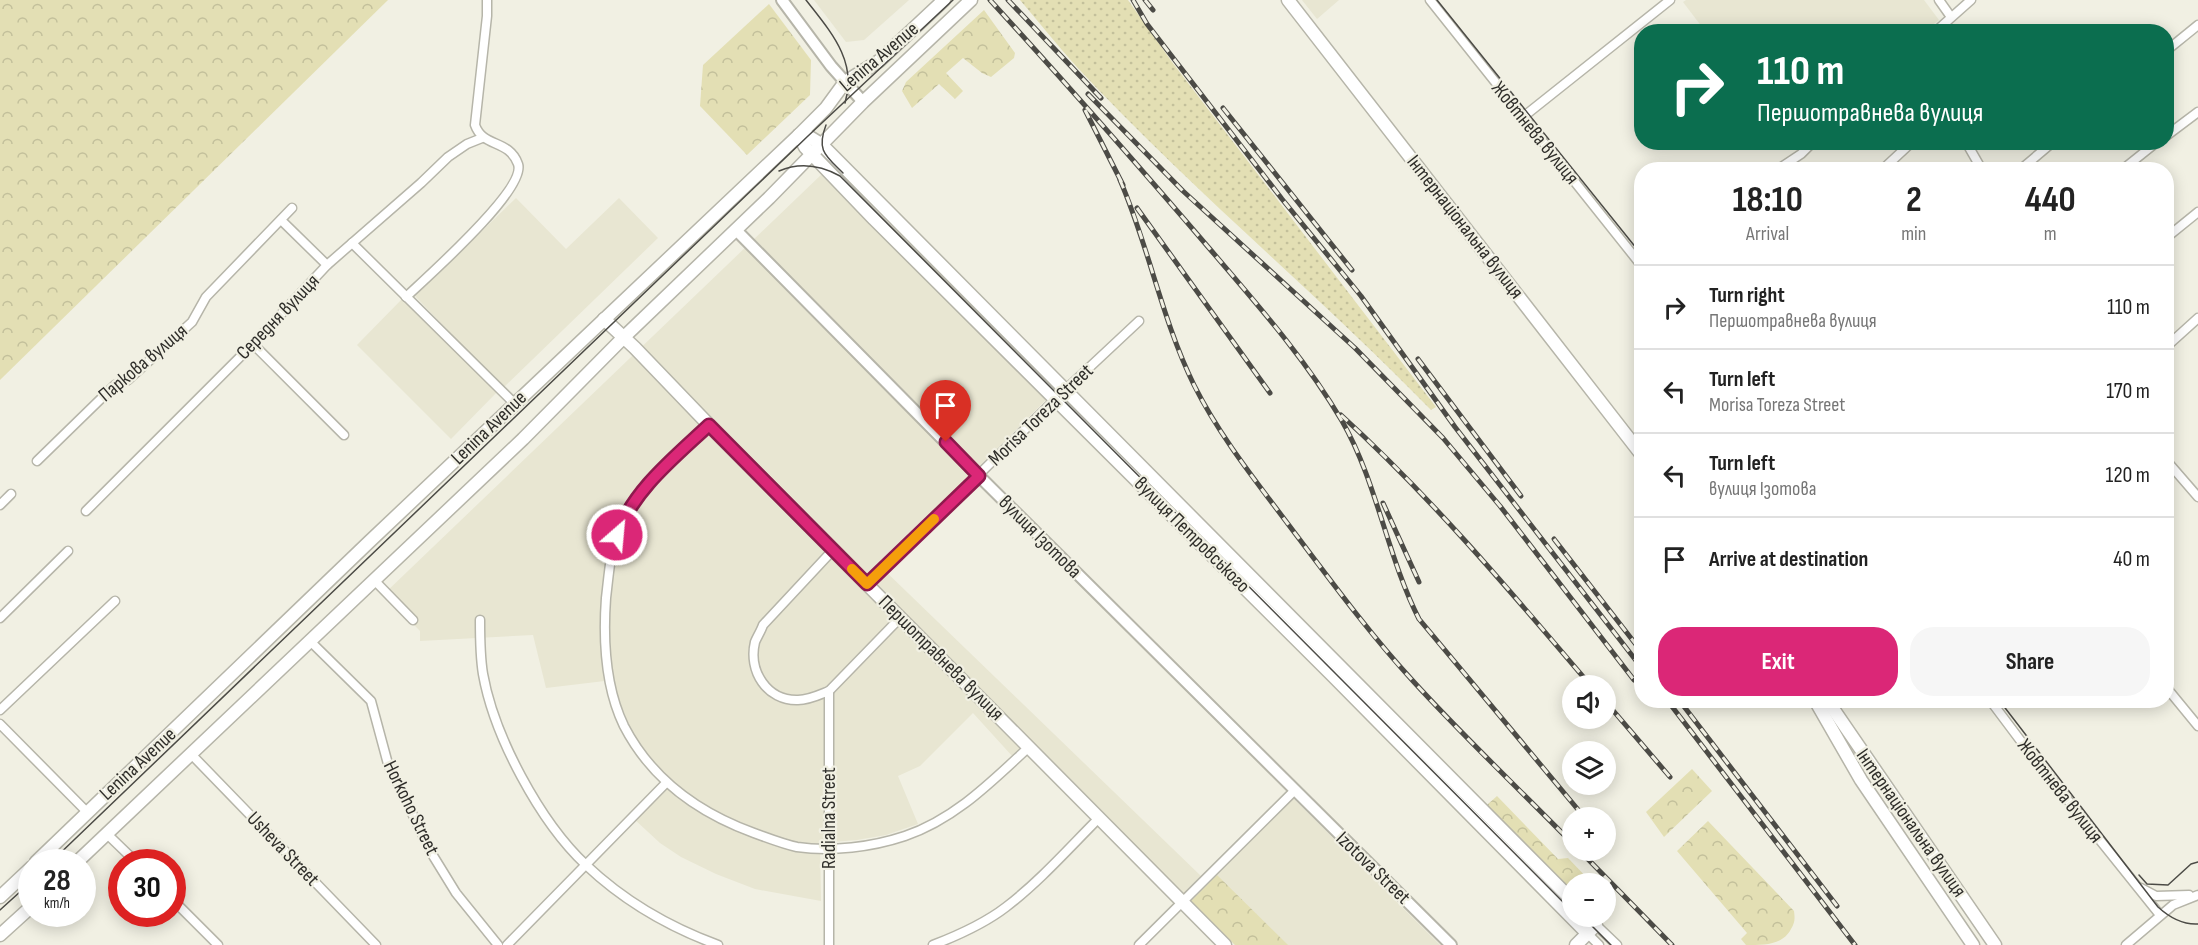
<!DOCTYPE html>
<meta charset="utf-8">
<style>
:root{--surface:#fff;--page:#f6f6f6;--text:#222;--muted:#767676;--line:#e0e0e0;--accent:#db2777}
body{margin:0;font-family:"Sofia Sans Condensed",sans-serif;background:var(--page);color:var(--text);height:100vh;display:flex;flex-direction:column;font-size:22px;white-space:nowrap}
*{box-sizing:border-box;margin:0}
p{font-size:20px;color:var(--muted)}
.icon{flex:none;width:33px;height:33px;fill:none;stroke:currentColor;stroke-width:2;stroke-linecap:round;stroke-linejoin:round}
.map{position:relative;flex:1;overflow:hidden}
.sheet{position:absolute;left:1634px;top:162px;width:540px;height:546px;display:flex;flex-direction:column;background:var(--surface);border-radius:24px;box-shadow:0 3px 15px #0003}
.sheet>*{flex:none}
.guide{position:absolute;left:1634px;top:24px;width:540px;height:126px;border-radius:24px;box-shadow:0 3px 15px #0003;background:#0b6e4f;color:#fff;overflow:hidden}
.controls{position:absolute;left:1562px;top:675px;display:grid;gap:12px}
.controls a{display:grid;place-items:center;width:54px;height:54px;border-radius:50%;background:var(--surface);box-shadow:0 3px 15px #0003;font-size:30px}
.speed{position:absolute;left:18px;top:849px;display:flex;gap:12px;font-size:30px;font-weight:700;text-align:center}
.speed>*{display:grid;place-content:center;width:78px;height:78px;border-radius:50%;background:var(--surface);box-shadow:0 3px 15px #0003;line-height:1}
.speed small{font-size:15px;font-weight:400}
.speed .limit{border:9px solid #d22;background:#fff;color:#111}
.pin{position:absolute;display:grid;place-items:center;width:51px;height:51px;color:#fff;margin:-62px -26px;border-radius:50% 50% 50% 0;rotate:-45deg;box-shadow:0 0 6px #0007}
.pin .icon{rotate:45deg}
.me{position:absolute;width:66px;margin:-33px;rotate:27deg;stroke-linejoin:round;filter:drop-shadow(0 0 4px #0008)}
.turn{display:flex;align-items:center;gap:21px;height:126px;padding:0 24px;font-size:27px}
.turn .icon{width:78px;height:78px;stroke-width:2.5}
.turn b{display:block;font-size:42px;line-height:51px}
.eta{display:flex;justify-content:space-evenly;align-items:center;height:102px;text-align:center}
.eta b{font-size:36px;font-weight:700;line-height:42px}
.cta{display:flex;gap:12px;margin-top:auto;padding:12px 24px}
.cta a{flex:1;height:69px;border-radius:24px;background:var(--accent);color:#fff;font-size:24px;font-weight:700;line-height:69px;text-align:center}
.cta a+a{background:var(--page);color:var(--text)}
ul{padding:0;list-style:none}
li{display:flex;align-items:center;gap:18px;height:84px;padding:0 24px;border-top:2px solid var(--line)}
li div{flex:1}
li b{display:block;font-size:22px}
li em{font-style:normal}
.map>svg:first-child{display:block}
.built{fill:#e8e6d2}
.grass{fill:url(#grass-dots)}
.forest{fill:url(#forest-crowns)}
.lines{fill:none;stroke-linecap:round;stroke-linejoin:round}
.minor-casing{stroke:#b6b5a9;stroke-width:11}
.tertiary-casing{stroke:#b6b5a9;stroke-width:14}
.secondary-casing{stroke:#b6b5a9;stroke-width:15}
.minor{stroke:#fff;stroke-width:8}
.tertiary{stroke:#fff;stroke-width:10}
.secondary{stroke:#fff;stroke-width:12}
.tram{stroke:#4c4b46;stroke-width:1.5}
.rail-casing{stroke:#4c4b46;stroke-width:5}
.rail{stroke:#f1f0e3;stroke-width:3;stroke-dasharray:9;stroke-linecap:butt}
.route-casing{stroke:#8e194d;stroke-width:15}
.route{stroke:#db2777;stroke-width:10}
.slow{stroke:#f59e0b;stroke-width:10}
.labels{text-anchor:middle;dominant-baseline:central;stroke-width:4.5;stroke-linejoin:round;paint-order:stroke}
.street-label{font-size:20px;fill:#2f2e2a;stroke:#f1f0e3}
</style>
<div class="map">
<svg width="2198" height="945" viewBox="0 0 2198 945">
<defs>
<pattern id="grass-dots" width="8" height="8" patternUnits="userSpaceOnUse" patternTransform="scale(1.5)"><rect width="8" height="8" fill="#e3dfb4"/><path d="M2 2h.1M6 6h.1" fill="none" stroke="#c3c09b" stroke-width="1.8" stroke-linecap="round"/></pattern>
<pattern id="forest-crowns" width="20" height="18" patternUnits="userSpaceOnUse" patternTransform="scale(1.5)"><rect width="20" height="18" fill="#e3dfb4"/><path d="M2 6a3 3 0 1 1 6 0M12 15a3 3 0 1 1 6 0" fill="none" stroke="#c3c09b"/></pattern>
</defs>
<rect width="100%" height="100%" fill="#f1f0e3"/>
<!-- built -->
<g class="built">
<path d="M 814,0 L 909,0 L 864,40 L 846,42 Z"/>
<path d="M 1302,0 L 1339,0 L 1317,19 Z"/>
<path d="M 1686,0 L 1924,0 L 1939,20 L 1925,31 L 1705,31 L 1683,2 Z"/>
<path d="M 823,173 L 1048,398 L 879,565 L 1201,876 L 1183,894 L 1029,744 L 1013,757 L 973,713 L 920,766 L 898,776 L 918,824 L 886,835 L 857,840 L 820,843 L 821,901 L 755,889 L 716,874 L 681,857 L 660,843 L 634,819 L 671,782 L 648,757 L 632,731 L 621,706 L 613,680 L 546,688 L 533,635 L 420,641 L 420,631 L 384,594 Z"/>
<path d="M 516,198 L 566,249 L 619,198 L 658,238 L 503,388 L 415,296 Z"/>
<path d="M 404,297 L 498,391 L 451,439 L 357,345 Z"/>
<path d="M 1293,798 L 1440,945 L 1235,945 L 1191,901 Z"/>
</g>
<!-- grass -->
<path class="grass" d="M 1020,0 L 1128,0 L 1172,62 L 1436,407 L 1431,410 C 1316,292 1188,187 1076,66 C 1057,45 1039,22 1020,0 Z"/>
<!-- forest -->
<g class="forest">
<path d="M 0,0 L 388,0 L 0,380 Z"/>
<path d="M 769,4 L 811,60 L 810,95 L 747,155 L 700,106 L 703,65 Z"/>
<path d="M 984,10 L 1015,53 L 1014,58 L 991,77 L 982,73 L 963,58 L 946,73 L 963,91 L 955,99 L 939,84 L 912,108 L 902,91 L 906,82 Z"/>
<path d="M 1692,769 L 1712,791 L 1664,837 L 1646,812 Z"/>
<path d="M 1497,796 L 1558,859 L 1568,858 L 1592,883 L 1572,884 L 1572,893 L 1487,805 Z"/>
<path d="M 1708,821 L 1794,911 C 1795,919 1795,922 1791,929 C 1783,945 1764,945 1746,945 L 1741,939 L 1747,933 L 1677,851 Z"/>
<path d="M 1217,875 L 1288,945 L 1235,945 L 1191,901 Z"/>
</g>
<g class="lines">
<!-- minor casing -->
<g class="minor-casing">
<g id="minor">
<path d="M 1430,0 L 1641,265"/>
<path d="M 1939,0 L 1951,17"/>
<path d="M 1935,32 L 1971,0"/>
<path d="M 2166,51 L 2198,25"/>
<path d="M 1523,117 L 1670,0"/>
<path d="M 2166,136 L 2198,112"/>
<path d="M 1966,142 L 1982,170"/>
<path d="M 1777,170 L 1801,154 L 1813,142"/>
<path d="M 1882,170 L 1912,142"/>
<path d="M 2020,170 L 2053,142"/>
<path d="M 2122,170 L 2157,142"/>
<path d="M 281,220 L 327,265"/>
<path d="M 2166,238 L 2198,212"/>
<path d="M 352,243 L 515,404"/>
<path d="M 406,297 C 427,277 527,189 518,164 C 509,139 483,148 475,125 L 487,16 L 487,0"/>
<path d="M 253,344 L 344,435"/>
<path d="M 2166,347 L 2198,318"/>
<path d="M 709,425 C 677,455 638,486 620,527 C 610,549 609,574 606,598 C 603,640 605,687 624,726 C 652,780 699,813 754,833 C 768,838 783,844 797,847 C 832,852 872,847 905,836 C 955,819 991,782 1029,747"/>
<path d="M 2166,460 L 2198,497"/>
<path d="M 37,461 L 115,385 L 128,380 L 192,322 L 206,297 L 292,208"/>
<path d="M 0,505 L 11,494"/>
<path d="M 86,511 L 253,344 L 327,265 L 421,183 L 448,157 L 467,144 L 482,138"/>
<path d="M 833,550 L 763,625 C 761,631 757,637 755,642 C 748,671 767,701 798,700 C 809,700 819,695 829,691 L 900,618"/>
<path d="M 374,580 L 413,620"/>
<path d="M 867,584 L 1062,393 L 1139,321"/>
<path d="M 0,618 L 68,551"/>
<path d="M 480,620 C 480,638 480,656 483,674 C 494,736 540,822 586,865 C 624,901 669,927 718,945"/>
<path d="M 311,642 L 371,701 L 388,764 L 432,854 L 456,893 L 498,945"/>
<path d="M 2166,687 L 2198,726"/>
<path d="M 1990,700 L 2026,748 L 2160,915"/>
<path d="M 0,710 L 115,601"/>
<path d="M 0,724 L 87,812"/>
<path d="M 191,754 L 376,945"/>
<path d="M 107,834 L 136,862"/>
<path d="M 2141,888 L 2156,896 L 2189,895"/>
<path d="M 172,899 L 218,945"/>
<path d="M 1596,925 L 1617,945"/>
<path d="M 1588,934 L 1599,945"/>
<path d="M 507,945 L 666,783"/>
<path d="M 829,945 L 829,691"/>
<path d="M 933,945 C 959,935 984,924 1006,907 C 1040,881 1069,848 1099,818"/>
<path d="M 1139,945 L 1294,791"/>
<path d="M 2126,945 L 2173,905 L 2198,895"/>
</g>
</g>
<!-- tertiary casing -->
<g class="tertiary-casing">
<g id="tertiary">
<path d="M 782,0 L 831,66 L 863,102"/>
<path d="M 736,230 L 979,476 L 1451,945"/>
</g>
</g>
<!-- secondary casing -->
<g class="secondary-casing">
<g id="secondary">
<path d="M 1288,0 L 1641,454"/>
<path d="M 799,135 L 805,147 L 874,219 L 1333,676 L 1588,934"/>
<path d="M 799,135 L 808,136 L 821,144 L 1572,900"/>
<path d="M 604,319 L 635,348 L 709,425 L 1225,945"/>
<path d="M 1815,700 L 1861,780 L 1973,945"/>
<path d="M 1827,700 L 1995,945"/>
<path d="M 36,862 L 369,542 L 799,135 L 826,108 L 845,82 L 879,61 L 944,0"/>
<path d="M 77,862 L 523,439 L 624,337 L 769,198 L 863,102 L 971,0"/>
<path d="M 0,897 L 32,867"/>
<path d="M 0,935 L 32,906"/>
<path d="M 1576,945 L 1596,925 L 1588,916"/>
</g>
</g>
<!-- minor -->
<use href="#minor" class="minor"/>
<!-- tertiary -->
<use href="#tertiary" class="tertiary"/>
<!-- secondary -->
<use href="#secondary" class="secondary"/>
<!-- tram -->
<g class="tram">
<path d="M 806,0 C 830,31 858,61 845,103"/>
<path d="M 1437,0 L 1641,254"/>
<path d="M 826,125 C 816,151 826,156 843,173"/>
<path d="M 779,171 C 800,162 820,165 840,176 L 1572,911"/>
<path d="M 1999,700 L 2158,907 C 2169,917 2182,925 2198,924"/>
<path d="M 51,862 L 808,136 L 953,0"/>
<path d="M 2139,875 L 2147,884 L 2168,885 L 2191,864 L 2198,862"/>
<path d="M 0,910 L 32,881"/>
<path d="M 1582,916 L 1611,945"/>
</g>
<!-- rail casing -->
<g class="rail-casing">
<g id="rail">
<path d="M 990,0 C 1064,81 1137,164 1209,248 C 1256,303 1305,358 1342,421 C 1377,482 1387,556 1419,619 L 1585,818"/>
<path d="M 1008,0 L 1101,98"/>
<path d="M 1133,0 L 1147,24 L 1282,199 L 1361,296 L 1455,427 L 1641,667"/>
<path d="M 1145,0 L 1153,10"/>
<path d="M 1088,94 L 1183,191 L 1355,348 L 1443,438 L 1500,506 L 1634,680"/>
<path d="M 1223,108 L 1352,270"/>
<path d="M 1085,110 L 1123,185"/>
<path d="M 1120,180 C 1149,247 1162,320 1194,385 C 1219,435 1255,480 1288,524 C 1328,577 1368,632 1413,681 C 1464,737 1519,789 1572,843"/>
<path d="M 1137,208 L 1270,393"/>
<path d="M 1418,359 L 1521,496"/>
<path d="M 1341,415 C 1432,498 1511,592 1591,686"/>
<path d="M 1383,503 L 1419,582"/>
<path d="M 1554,539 L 1641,651"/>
<path d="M 1667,700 L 1855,945"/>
<path d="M 1679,700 L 1837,906"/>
<path d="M 1605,701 L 1670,777"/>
<path d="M 1579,850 L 1672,945"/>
</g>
</g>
<!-- rail -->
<use href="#rail" class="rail"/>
</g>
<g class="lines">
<!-- route casing -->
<g class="route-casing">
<path id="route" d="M 617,535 C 633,490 675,457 709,425 L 867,584 L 979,476 L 946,442"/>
</g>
<!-- route -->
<use href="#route" class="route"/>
<!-- slow -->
<path class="slow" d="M 852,569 L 867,584 L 934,519"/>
</g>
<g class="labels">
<!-- street labels -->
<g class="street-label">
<text transform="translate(879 57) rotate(-40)">Lenina Avenue</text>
<text transform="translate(1535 133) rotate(51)">Жовтнева вулиця</text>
<text transform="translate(1465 227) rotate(52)">Інтернаціональна вулиця</text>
<text transform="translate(278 317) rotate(-46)">Середня вулиця</text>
<text transform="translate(143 363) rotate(-40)">Паркова вулиця</text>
<text transform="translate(1041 415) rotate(-44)">Morisa Toreza Street</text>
<text transform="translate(489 428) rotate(-44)">Lenina Avenue</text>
<text transform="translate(1192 535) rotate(45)">вулиця Петровського</text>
<text transform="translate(1040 537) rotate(45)">вулиця Ізотова</text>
<text transform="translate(941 658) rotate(45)">Першотравнева вулиця</text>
<text transform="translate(138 764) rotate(-43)">Lenina Avenue</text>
<text transform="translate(2060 791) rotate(52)">Жовтнева вулиця</text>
<text transform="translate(411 808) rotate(64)">Horkoho Street</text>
<text transform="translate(829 818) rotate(-90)">Radialna Street</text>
<text transform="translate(1911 823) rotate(55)">Інтернаціональна вулиця</text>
<text transform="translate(283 849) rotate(46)">Usheva Street</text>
<text transform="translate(1373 868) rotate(44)">Izotova Street</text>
</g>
</g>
</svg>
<div class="controls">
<a><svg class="icon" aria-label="sound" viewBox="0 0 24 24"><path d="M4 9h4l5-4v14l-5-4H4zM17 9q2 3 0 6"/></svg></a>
<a><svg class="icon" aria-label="layers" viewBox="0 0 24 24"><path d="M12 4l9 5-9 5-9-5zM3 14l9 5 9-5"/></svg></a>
<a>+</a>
<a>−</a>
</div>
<div class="speed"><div>28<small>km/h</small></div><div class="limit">30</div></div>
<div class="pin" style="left:946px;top:442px;background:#d93025"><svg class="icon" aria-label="arrive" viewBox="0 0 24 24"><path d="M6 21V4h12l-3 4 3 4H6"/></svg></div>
<svg class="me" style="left:617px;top:535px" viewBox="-20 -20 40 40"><circle r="17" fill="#db2777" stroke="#fff" stroke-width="3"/><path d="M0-11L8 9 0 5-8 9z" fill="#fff"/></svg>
<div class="guide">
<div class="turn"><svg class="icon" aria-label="right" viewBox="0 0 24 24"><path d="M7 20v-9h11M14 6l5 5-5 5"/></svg><div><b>110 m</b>Першотравнева вулиця</div></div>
</div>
<section class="sheet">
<div class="eta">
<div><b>18:10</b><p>Arrival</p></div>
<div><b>2</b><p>min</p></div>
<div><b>440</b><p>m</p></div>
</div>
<ul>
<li><svg class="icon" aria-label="right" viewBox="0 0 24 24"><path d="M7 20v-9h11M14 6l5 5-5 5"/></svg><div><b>Turn right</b><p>Першотравнева вулиця</p></div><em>110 m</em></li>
<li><svg class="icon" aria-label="left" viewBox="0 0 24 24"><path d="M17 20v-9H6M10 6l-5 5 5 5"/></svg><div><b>Turn left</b><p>Morisa Toreza Street</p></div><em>170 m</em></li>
<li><svg class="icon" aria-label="left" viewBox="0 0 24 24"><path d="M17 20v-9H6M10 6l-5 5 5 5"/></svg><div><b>Turn left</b><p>вулиця Ізотова</p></div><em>120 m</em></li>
<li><svg class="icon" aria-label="arrive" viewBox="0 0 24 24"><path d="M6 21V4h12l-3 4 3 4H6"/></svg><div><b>Arrive at destination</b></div><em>40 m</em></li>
</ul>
<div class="cta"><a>Exit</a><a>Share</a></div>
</section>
</div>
